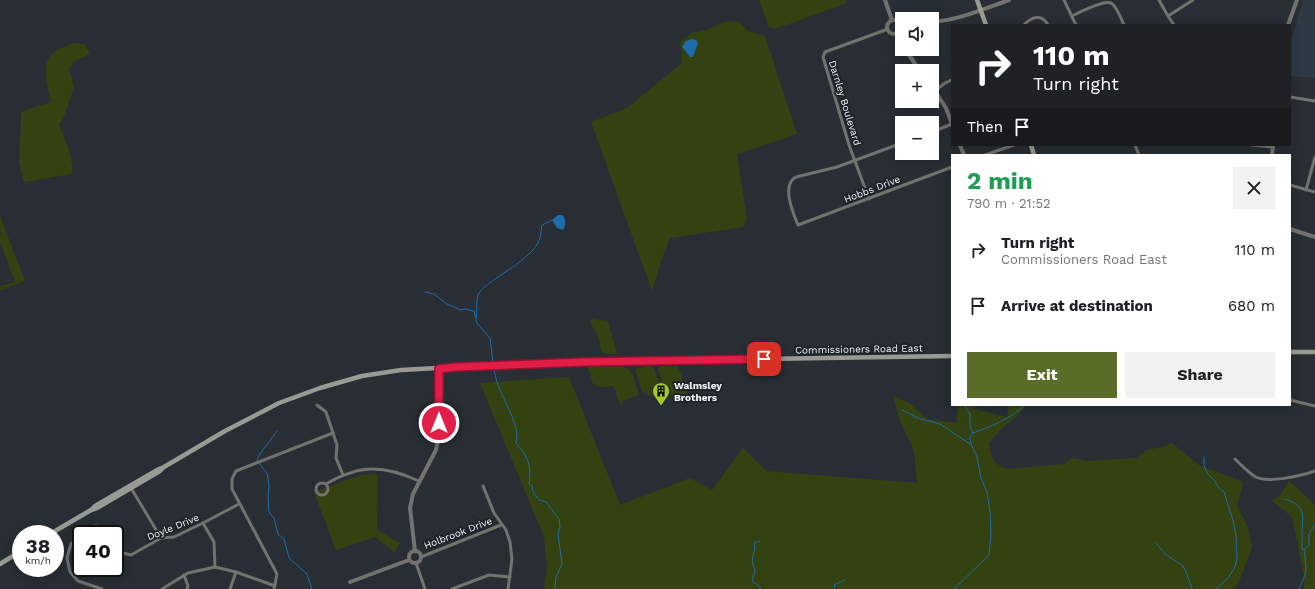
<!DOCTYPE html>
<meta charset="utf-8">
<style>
:root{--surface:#fff;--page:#f2f2f2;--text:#202124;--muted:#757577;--accent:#5a6d28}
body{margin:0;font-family:"Work Sans",sans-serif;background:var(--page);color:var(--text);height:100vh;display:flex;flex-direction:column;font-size:15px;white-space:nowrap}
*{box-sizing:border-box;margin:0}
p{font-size:13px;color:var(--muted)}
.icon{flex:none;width:22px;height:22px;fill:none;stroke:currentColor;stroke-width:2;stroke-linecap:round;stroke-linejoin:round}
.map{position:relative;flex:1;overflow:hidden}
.panel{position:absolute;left:951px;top:154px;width:340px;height:252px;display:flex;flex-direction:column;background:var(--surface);border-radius:0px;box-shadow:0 2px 10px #0003}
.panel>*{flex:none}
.hud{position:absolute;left:951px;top:24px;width:340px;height:122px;border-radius:0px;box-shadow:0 2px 10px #0003;background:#202124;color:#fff;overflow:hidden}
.tools{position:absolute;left:895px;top:12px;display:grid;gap:8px}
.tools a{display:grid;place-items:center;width:44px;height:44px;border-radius:0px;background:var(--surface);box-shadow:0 2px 10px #0003;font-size:20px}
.speed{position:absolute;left:12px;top:525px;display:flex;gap:8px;font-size:20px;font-weight:700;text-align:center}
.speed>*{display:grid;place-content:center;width:52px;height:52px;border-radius:50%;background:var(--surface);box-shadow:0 2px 10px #0003;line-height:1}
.speed small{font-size:10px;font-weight:400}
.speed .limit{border:2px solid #111;border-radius:6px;background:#fff;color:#111}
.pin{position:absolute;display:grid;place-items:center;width:34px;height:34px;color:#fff;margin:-17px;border-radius:8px;box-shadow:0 2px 6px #0006}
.me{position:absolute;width:44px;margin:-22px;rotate:0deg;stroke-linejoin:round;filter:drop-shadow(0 0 3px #0008)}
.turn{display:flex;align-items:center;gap:14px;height:84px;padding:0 16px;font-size:18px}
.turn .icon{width:52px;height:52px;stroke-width:2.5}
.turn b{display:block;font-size:28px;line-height:34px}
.then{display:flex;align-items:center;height:38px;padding:0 16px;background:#0003;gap:8px;font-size:15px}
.round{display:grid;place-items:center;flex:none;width:42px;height:42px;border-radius:0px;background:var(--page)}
.head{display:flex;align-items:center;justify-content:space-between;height:68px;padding:0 16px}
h1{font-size:24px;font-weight:700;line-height:30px;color:#1e9e55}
.primary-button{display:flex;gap:8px;margin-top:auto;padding:8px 16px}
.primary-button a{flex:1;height:46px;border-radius:0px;background:var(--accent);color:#fff;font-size:16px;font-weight:700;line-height:46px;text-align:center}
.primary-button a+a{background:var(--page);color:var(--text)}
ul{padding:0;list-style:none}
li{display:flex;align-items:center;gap:12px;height:56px;padding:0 16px}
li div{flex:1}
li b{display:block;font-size:15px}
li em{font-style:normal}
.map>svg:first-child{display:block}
.built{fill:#2e3944}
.green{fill:#344212}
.water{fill:#1f6cab}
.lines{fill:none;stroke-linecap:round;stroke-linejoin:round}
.stream{stroke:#1f6cab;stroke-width:1}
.minor{stroke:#72736f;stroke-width:3}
.tertiary{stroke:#72736f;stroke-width:4}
.secondary{stroke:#989a94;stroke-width:4.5}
.route-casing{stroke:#92132f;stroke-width:10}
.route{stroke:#e11d48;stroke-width:7}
.labels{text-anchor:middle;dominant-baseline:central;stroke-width:4;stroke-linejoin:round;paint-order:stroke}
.street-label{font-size:10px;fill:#eff3f7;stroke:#1f242a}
.poi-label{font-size:10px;font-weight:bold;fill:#eff3f7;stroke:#1f242a;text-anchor:start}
</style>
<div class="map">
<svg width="1315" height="589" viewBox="0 0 1315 589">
<rect width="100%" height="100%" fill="#282e34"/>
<!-- built -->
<path class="built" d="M 1303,0 L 1315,0 L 1315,78 L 1290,76 L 1290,44 Z"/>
<!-- green -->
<g class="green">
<path d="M 759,0 L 846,0 L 847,3 L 775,29 L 769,27 Z"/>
<path d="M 738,21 L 748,31 L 765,36 L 797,134 L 737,154 L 747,219 L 743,227 L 670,238 L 664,253 L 652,291 L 591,122 L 627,108 L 682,63 L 680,42 L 691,33 L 709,29 L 724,22 Z"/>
<path d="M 73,43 L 84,44 L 90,54 L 73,62 L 69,69 L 74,87 L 65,114 L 59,125 C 66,142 73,155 72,174 L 24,182 L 19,162 L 21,120 L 21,112 L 51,102 C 48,87 40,65 53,53 C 58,49 67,46 73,43 Z"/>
<path d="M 0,216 L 25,281 L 0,290 L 0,286 L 15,282 L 1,244 L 0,244 L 0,236 L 2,236 L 0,231 Z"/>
<path d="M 592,319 L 608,321 L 617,354 L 602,353 L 598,336 L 590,322 Z"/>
<path d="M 648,366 L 653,367 L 662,390 L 648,396 L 646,392 L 643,393 L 635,369 Z"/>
<path d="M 660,366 L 678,366 L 687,393 L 673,398 L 668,385 L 664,386 L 658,370 Z"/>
<path d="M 588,367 L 624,367 C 634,370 636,386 639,395 L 622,401 L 622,405 L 621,405 C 616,400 618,391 613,386 L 599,387 L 593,384 Z"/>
<path d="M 569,377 L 620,505 L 690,478 L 712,490 L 743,448 L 766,471 L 917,483 L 914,451 L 900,421 L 893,395 L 909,403 L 927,419 L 957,423 L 958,405 L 974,405 L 974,409 L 1007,417 L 1009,405 L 1027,405 L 1016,417 L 1003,427 L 989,443 C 991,457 993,464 1007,469 L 1064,464 L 1072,458 L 1087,461 L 1136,458 L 1146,450 L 1162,447 L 1172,443 L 1199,465 L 1243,482 L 1237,506 L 1248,527 L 1252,547 L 1238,585 L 1234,589 L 544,589 L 547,568 L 544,537 L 480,383 Z"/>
<path d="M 378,474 L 377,530 L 400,543 L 394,552 L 375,537 L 336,550 L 314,492 L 360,475 Z"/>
<path d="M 1289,481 L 1315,505 L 1315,589 L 1304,589 L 1304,576 L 1292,517 L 1271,500 L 1279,497 Z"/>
</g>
<!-- water -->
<g class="water">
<path d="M 692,39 L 696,40 L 698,43 L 693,57 L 690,57 L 682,47 L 686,41 Z"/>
<path d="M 558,215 L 563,215 C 566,220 566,225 563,230 L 557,228 L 552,220 Z"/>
</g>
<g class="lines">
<!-- stream -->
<g class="stream">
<path d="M 425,292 L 434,294 L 447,304 L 461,310 L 465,309 L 474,311 L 477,323 L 490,338 L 493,363"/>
<path d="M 476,318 C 478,310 475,301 479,293 C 483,287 492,281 498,277 C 510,269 532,255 538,243 C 541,238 541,230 542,225 L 552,220"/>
<path d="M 494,369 C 495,374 496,380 498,385 C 503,400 521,426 516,443 C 528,457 532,465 529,484 L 532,486 L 533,492 L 539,500 L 546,502 L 559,519 L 560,526 L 558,534 L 562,564 L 556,577 L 555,589"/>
<path d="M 964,405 L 970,414 L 970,427 L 973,433"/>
<path d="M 902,410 L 918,418 L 940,424 L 970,444"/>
<path d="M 277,431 L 260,454 L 257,459 L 261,466 L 267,473 L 268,478 L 269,486 L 268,498 L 269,512 L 274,518 L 278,534 L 284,539 L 289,558 L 307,574 L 312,589"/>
<path d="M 1204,457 L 1204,465 L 1207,473 L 1214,480 L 1219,488 L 1224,492 L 1233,520 L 1236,536 L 1237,560 L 1234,569 L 1227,579 L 1216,589"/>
<path d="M 1284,499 C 1308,506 1302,516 1302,536 C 1302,540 1302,545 1302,549 L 1305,550 C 1304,556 1306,561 1306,567 C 1306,574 1302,582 1299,589"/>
<path d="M 760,541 L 754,543 L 755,548 L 752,560 L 755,571 L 752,581 L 759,586 L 761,589"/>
<path d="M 1156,543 L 1165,554 L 1183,566 L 1187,574 L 1192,589"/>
<path d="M 1305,549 L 1309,545 L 1309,534 L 1315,524"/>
<path d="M 835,589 L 834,585 L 845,580"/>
<path d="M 954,589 L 989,555 L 991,535 L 990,511 L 987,492 L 981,478 L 977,457 L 971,444 L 970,437 L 973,433 C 991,427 1011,418 1025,405"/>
</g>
<!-- minor -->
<g class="minor">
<path d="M 1064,0 L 1076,25"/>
<path d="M 1159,0 L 1168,16 L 1174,25"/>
<path d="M 1072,16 C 1080,12 1104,0 1111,3 C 1117,6 1121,19 1124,25"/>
<path d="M 1168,16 L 1193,0"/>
<path d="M 1024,25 C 1031,17 1042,13 1048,25"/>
<path d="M 935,91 L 945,83 L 952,80"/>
<path d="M 1290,97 L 1315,101"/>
<path d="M 932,132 L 952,124"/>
<path d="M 902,143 L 837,167 L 796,177 C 781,185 793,213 798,225 L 952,167"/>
<path d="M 1135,145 L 1139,155"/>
<path d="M 1251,145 L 1273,147"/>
<path d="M 985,155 L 1014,145"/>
<path d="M 1290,185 L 1315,192"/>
<path d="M 1306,190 L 1315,157"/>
<path d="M 869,199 L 849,145 L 823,57 L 825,52 L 888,29"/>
<path d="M 1290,400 L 1315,406"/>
<path d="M 317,405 L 326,412 L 337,445 L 336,458 L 343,475"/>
<path d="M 1235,459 C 1241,465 1247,471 1254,476 C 1266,484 1301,476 1315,471"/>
<circle cx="322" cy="489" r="6"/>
<path d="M 326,484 C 360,464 384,465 419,481"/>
<path d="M 483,486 L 494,513 L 506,530 L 510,542 L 512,559 L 508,589"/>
<path d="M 131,488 L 161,538"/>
<path d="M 203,523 L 214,542 L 215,567"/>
<path d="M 84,534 L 95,526 L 103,527 L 108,534"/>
<path d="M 81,536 L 71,544 L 67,558 L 70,572 L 78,581 L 102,589"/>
<path d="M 115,543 L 123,553 L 131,555 L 161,538 L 174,537 L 203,523 L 239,504"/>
<path d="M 421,557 L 501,525"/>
<path d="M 416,563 L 425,589"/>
<path d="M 184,575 L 188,586 L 187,589"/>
<path d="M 162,589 L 188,573 L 215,567 L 236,572 L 275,586"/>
<path d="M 230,589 L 236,572"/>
<path d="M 274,589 L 277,574 L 232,489 L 232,479 L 236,471 L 333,433"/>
<path d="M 452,589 L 489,575 L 510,577"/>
</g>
<!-- tertiary -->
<g class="tertiary">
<path d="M 885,0 L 892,20"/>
<circle cx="894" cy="27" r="7"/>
<path d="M 932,22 C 959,20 984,9 1009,0"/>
<path d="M 1288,25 L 1297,0"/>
<path d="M 897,33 L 902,44"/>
<path d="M 905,49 L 920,71"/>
<path d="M 932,87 L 946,108 L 952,124"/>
<path d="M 960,145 L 964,155"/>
<path d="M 1272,155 L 1273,145"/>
<path d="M 1290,229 L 1315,237"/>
<path d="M 415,551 L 410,508 L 413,494 L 436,450 L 439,433 L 439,369"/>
<circle cx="415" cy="557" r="6"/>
<path d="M 350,582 L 409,560"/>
</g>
<!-- secondary -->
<g class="secondary">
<path d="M 977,0 L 986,25"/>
<path d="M 1031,145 L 1034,155"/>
<path d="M 1290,352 L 1315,352"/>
<path d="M 164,467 L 160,471 L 97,508 L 91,510 L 95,506 L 159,469 L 164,467 L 225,431 L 279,403 L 320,388 L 362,376 L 401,370 L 456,367 L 584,362 L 952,356"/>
<path d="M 50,534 L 91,510"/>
<path d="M 0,564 L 21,551"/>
</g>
</g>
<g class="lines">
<!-- route casing -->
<g class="route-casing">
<path id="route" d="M 439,423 L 439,369 L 456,367 L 584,362 L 764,359"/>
</g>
<!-- route -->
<use href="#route" class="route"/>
</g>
<!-- icons -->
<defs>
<g id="building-pin" transform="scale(0.9)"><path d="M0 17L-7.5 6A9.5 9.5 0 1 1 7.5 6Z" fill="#a0ca2c" stroke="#1f242a"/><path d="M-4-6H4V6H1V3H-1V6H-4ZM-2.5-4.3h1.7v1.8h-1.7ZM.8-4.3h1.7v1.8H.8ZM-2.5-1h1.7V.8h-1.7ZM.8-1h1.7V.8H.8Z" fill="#111"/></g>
</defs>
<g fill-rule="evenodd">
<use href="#building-pin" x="661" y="391"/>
</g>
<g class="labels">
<!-- street labels -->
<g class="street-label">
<text transform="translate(845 103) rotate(73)">Darnley Boulevard</text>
<text transform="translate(872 189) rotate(-21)">Hobbs Drive</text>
<text transform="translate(859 349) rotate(-1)">Commissioners Road East</text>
<text transform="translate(173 527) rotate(-22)">Doyle Drive</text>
<text transform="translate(458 533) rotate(-21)">Holbrook Drive</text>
</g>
<!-- poi labels -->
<g class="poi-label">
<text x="674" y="385">Walmsley<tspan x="674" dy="12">Brothers</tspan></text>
</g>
</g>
</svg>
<div class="tools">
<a><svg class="icon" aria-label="sound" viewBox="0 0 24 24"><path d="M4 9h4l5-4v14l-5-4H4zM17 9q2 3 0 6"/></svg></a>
<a>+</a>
<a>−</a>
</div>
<div class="speed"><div>38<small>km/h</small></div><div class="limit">40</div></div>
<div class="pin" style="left:764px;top:359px;background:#d93025"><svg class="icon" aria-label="arrive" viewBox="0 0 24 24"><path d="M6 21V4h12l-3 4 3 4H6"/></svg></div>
<svg class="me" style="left:439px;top:423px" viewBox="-20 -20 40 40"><circle r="17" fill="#e11d48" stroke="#fff" stroke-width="3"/><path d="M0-11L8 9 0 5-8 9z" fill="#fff"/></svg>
<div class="hud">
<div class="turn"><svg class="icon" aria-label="right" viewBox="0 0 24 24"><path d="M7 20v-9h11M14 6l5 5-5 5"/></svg><div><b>110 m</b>Turn right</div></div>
<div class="then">Then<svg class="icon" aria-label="arrive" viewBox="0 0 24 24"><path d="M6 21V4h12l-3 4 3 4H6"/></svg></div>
</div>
<section class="panel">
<div class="head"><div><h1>2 min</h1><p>790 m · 21:52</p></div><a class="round"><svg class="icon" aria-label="close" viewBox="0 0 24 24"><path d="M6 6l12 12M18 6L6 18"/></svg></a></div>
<ul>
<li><svg class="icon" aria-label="right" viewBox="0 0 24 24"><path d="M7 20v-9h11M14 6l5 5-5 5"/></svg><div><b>Turn right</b><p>Commissioners Road East</p></div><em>110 m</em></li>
<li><svg class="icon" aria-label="arrive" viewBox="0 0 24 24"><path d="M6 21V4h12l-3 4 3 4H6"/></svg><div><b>Arrive at destination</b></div><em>680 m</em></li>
</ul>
<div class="primary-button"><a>Exit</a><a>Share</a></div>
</section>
</div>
